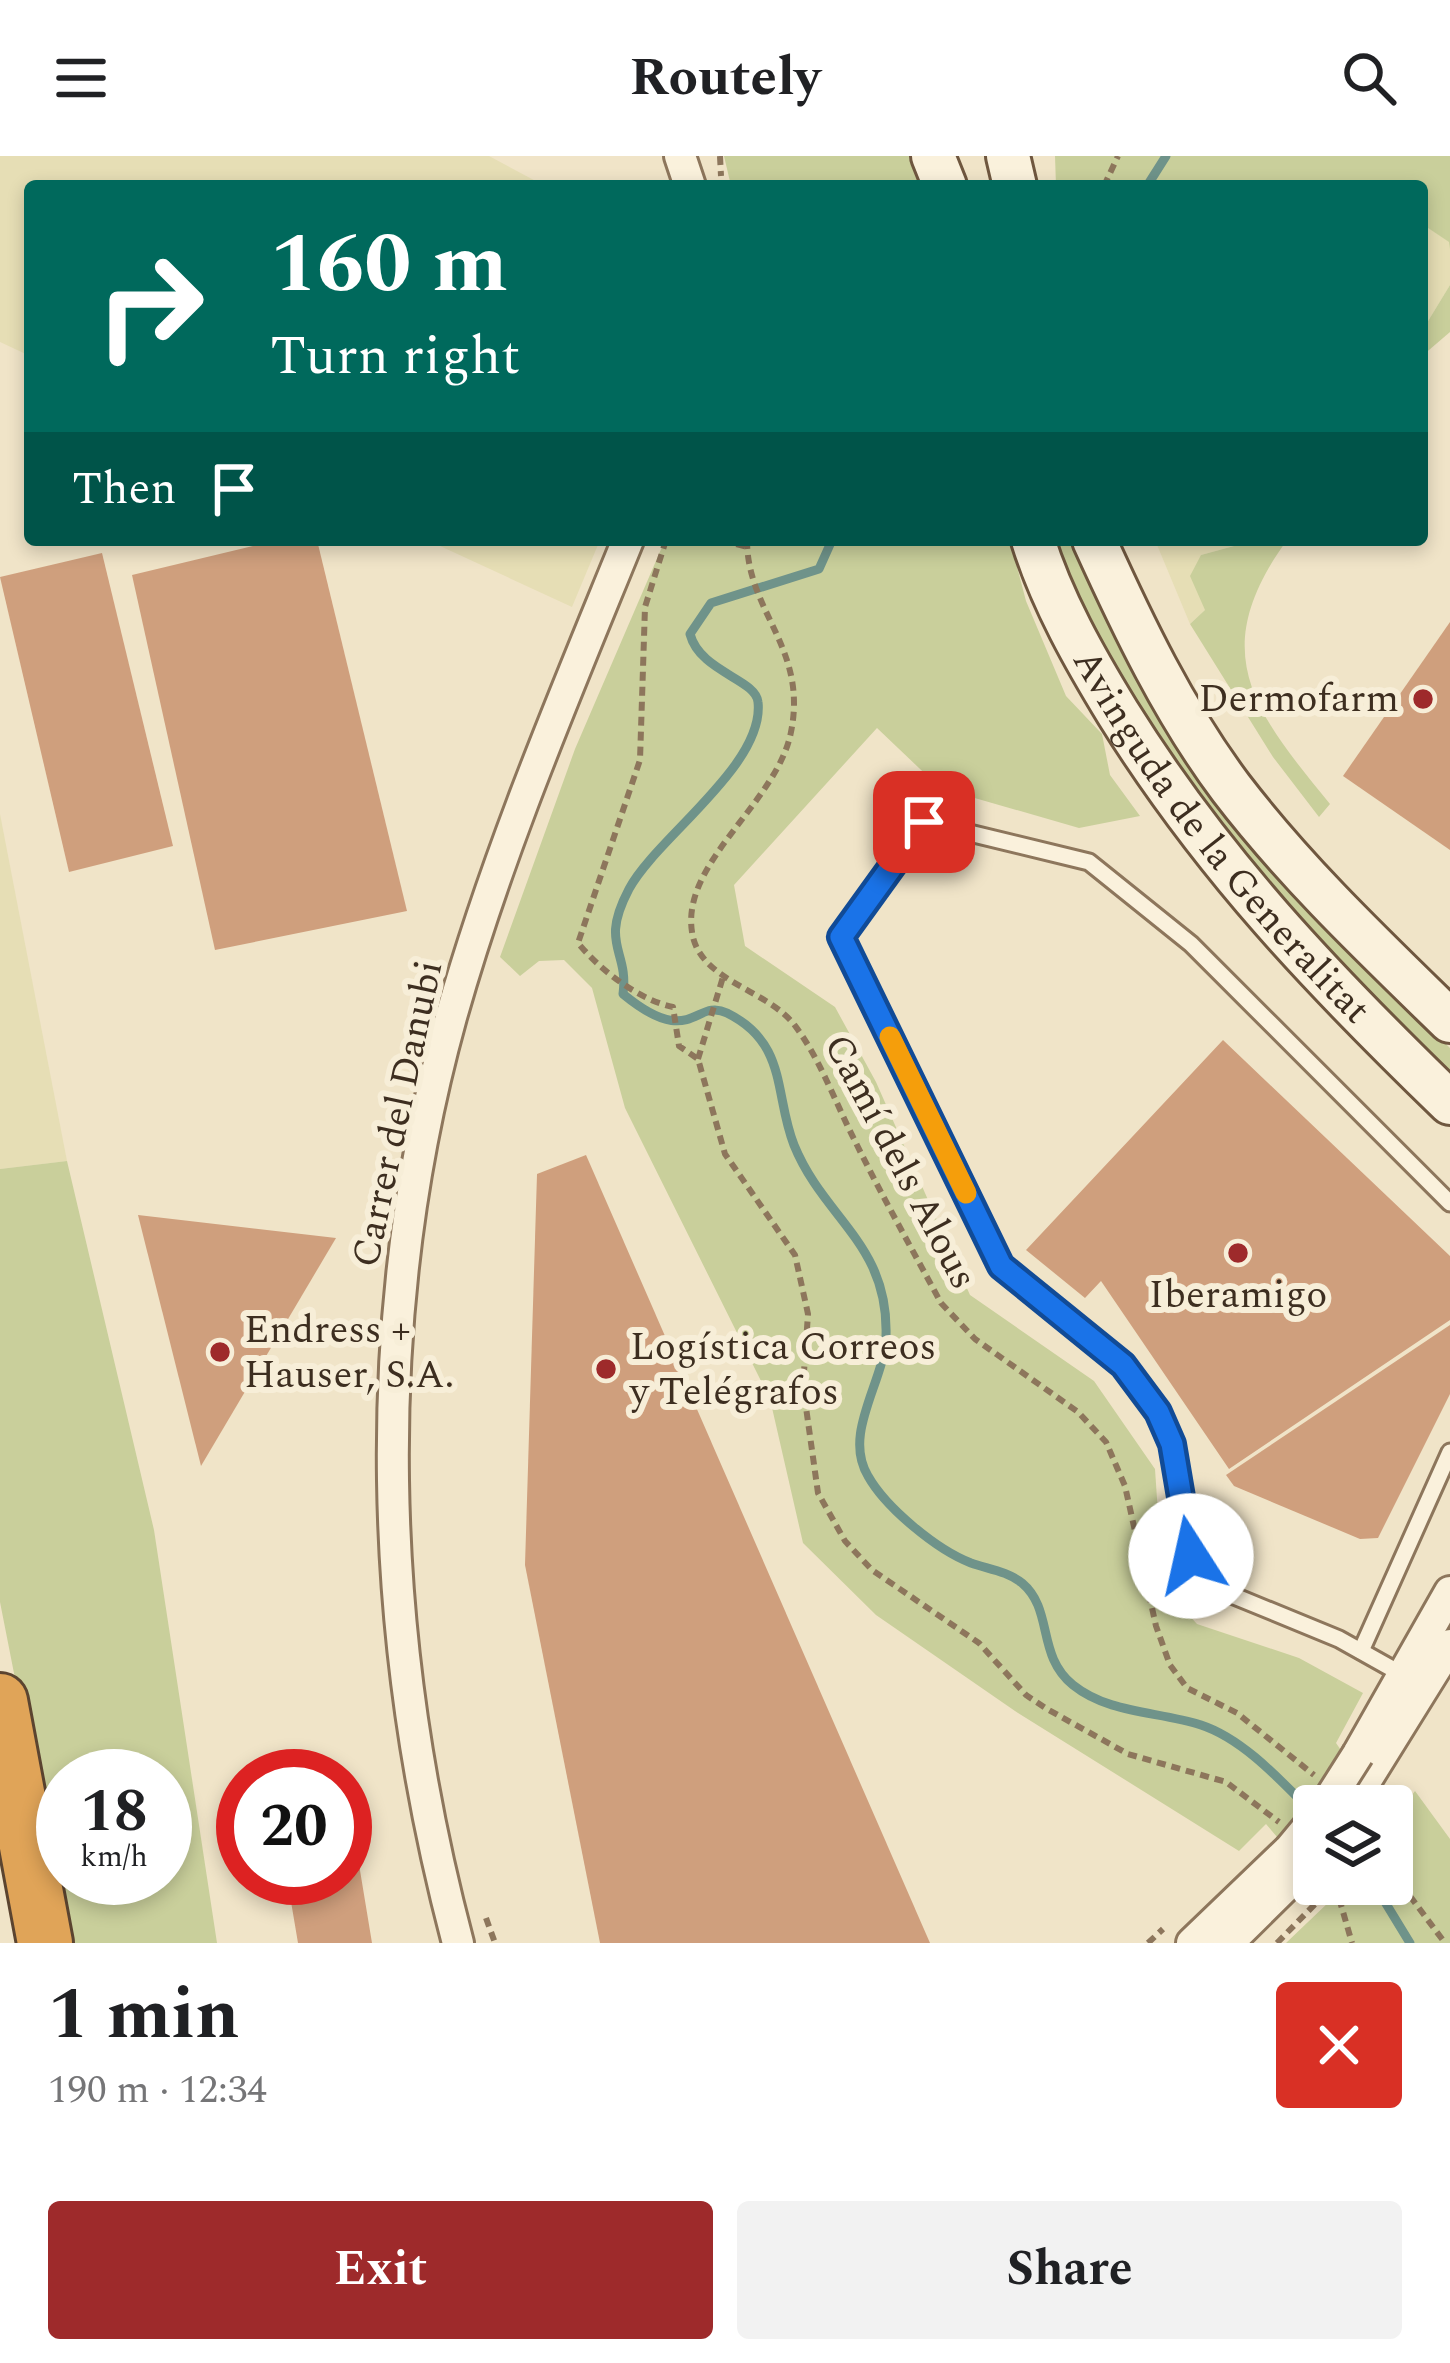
<!DOCTYPE html>
<meta charset="utf-8">
<style>
:root{--surface:#fff;--page:#f2f2f2;--text:#202124;--muted:#757577;--accent:#9e2a2b}
body{margin:0;font-family:Spectral,serif;background:var(--page);color:var(--text);height:100vh;display:flex;flex-direction:column;font-size:45px;white-space:nowrap}
*{box-sizing:border-box;margin:0}
p{font-size:39px;color:var(--muted)}
.icon{flex:none;width:66px;height:66px;fill:none;stroke:currentColor;stroke-width:2;stroke-linecap:round;stroke-linejoin:round}
.map{position:relative;height:1787px;overflow:hidden}
.drawer{display:flex;flex-direction:column;background:var(--surface);flex:1}
.drawer>*{flex:none}
.top-card{position:absolute;left:24px;top:24px;width:1404px;height:366px;border-radius:12px;box-shadow:0 6px 18px #0003;background:#00695c;color:#fff;overflow:hidden}
.fabs{position:absolute;left:1293px;top:1629px;display:grid;gap:24px}
.fabs a{display:grid;place-items:center;width:120px;height:120px;border-radius:12px;background:var(--surface);box-shadow:0 6px 18px #0003;font-size:60px}
.speed{position:absolute;left:36px;top:1593px;display:flex;gap:24px;font-size:60px;font-weight:700;text-align:center}
.speed>*{display:grid;place-content:center;width:156px;height:156px;border-radius:50%;background:var(--surface);box-shadow:0 6px 18px #0003;line-height:1}
.speed small{font-size:30px;font-weight:400}
.speed .limit{border:18px solid #d22;background:#fff;color:#111}
.pin{position:absolute;display:grid;place-items:center;width:102px;height:102px;color:#fff;margin:-51px;border-radius:24px;box-shadow:0 6px 18px #0006}
.me{position:absolute;width:132px;margin:-66px;rotate:350deg;stroke-linejoin:round;filter:drop-shadow(0 0 9px #0008)}
.turn{display:flex;align-items:center;gap:42px;height:252px;padding:0 48px;font-size:54px}
.turn .icon{width:156px;height:156px;stroke-width:2.5}
.turn b{display:block;font-size:84px;line-height:102px}
.then{display:flex;align-items:center;height:114px;padding:0 48px;background:#0003;gap:24px;font-size:45px}
.round{display:grid;place-items:center;flex:none;width:126px;height:126px;border-radius:12px;background:var(--page)}
.head{display:flex;align-items:center;justify-content:space-between;height:204px;padding:0 48px}
h1{font-size:72px;font-weight:700;line-height:90px}
.button{display:flex;gap:24px;margin-top:auto;padding:24px 48px}
.button a{flex:1;height:138px;border-radius:12px;background:var(--accent);color:#fff;font-size:48px;font-weight:700;line-height:138px;text-align:center}
.button a+a{background:var(--page);color:var(--text)}
header{display:flex;justify-content:space-between;align-items:center;height:156px;padding:0 48px;background:var(--surface);font-size:54px;font-weight:700}
.map>svg:first-child{display:block}
.farmland{fill:#e6deb5}
.green{fill:#c9cf9b;fill-rule:evenodd}
.lines{fill:none;stroke-linecap:round;stroke-linejoin:round}
.stream{stroke:#6f938a;stroke-width:9}
.building{fill:#cf9f7d}
.lane-casing{stroke:#8d765c;stroke-width:21}
.street-casing{stroke:#8d765c;stroke-width:36}
.secondary-casing{stroke:#6f573f;stroke-width:48}
.highway-casing{stroke:#5b4430;stroke-width:60}
.path{stroke:#8d765c;stroke-width:6;stroke-dasharray:9 6;stroke-linecap:butt}
.lane{stroke:#faf1dc;stroke-width:15}
.street{stroke:#faf1dc;stroke-width:30}
.secondary{stroke:#faf1dc;stroke-width:42}
.highway{stroke:#e0a458;stroke-width:54}
.street-bridge-casing{stroke:#8d765c;stroke-width:36;stroke-linecap:butt}
.street-bridge{stroke:#faf1dc;stroke-width:30}
.route-casing{stroke:#114b97;stroke-width:30}
.route{stroke:#1a73e8;stroke-width:21}
.slow{stroke:#f59e0b;stroke-width:21}
.poi-dot{fill:#9e2a2b;stroke:#f7eed8;stroke-width:4.5}
.labels{text-anchor:middle;dominant-baseline:central;stroke-width:12;stroke-linejoin:round;paint-order:stroke}
.poi-label{font-size:39px;fill:#3d2e20;stroke:#f7eed8;text-anchor:start}
.street-label{font-size:39px;fill:#3d2e20;stroke:#f7eed8}
</style>
<header><svg class="icon" aria-label="menu" viewBox="0 0 24 24"><path d="M4 6h16M4 12h16M4 18h16"/></svg>Routely<svg class="icon" aria-label="search" viewBox="0 0 24 24"><circle cx="10" cy="10" r="6"/><path d="M15 15l6 6"/></svg></header>
<div class="map">
<svg width="1450" height="1787" viewBox="0 0 1450 1787">
<rect width="100%" height="100%" fill="#f0e4c8"/>
<!-- farmland -->
<g class="farmland">
<path d="M 0,0 L 489,0 L 545,30 L 30,30 L 30,200 L 0,186 Z"/>
<path d="M 1422,68 L 1450,86 L 1450,129 L 1422,175 Z"/>
<path d="M 427,384 L 600,384 L 572,451 Z"/>
<path d="M 1155,384 L 1256,384 L 1201,399 L 1205,454 L 1190,468 Z"/>
<path d="M 0,658 L 67,1005 L 0,1013 Z"/>
</g>
<!-- green -->
<g class="green">
<path d="M 724,0 L 911,0 L 919,7 L 923,30 L 731,30 Z"/>
<path d="M 1055,0 L 1450,0 L 1450,93 L 1449,86 L 1422,68 L 1422,30 L 1056,30 Z"/>
<path d="M 1450,129 L 1450,176 L 1422,200 L 1422,175 Z"/>
<path d="M 665,384 L 1010,384 L 1026,445 L 1066,540 L 1102,578 L 1110,619 L 1140,660 L 1079,672 L 940,632 L 877,572 L 734,729 L 745,790 L 835,851 L 876,926 L 970,1139 L 1094,1225 L 1155,1313 L 1163,1431 L 1197,1468 L 1299,1502 L 1363,1537 L 1336,1587 L 1380,1650 L 1314,1650 L 1314,1724 L 1266,1668 L 1239,1695 L 1015,1555 L 876,1459 L 803,1387 L 770,1243 L 625,952 L 592,832 L 564,804 L 539,805 L 520,820 L 500,801 L 575,593 Z"/>
<path d="M 1056,384 L 1077,384 L 1342,784 L 1450,892 L 1450,923 L 1328,803 L 1173,615 L 1094,477 Z"/>
<path d="M 1256,384 L 1287,384 C 1206,496 1253,554 1330,648 L 1319,661 L 1273,601 L 1190,468 L 1205,454 L 1190,420 L 1201,399 Z"/>
<path d="M 67,1005 L 154,1374 L 217,1787 L 67,1787 L 0,1446 L 0,1013 ZM 63,1620 L 165,1620 L 165,1722 L 63,1722 Z"/>
<path d="M 1415,1635 L 1450,1683 L 1450,1787 L 1286,1787 L 1330,1745 L 1317,1728 L 1392,1728 L 1392,1666 Z"/>
</g>
<g class="lines">
<!-- stream -->
<g class="stream">
<path d="M 1147,30 L 1166,0"/>
<path d="M 832,384 L 819,413 L 711,447 L 690,478 C 700,516 756,523 758,546 C 765,609 656,682 629,733 C 599,790 629,793 623,838 C 692,895 695,841 727,857 C 788,887 774,939 794,989 C 824,1063 889,1088 886,1180 C 885,1225 842,1277 868,1320 C 886,1352 937,1394 971,1407 C 988,1413 1007,1415 1022,1427 C 1054,1454 1036,1499 1073,1529 C 1109,1558 1158,1555 1201,1569 C 1244,1583 1283,1627 1314,1658"/>
<path d="M 1374,1728 L 1410,1787"/>
</g>
</g>
<!-- building -->
<g class="building">
<path d="M 278,384 L 317,384 L 407,755 L 215,794 L 132,419 Z"/>
<path d="M 102,397 L 173,690 L 69,716 L 0,421 Z"/>
<path d="M 1450,466 L 1450,694 L 1343,620 Z"/>
<path d="M 1223,884 L 1450,1100 L 1450,1164 L 1229,1313 L 1101,1125 L 1085,1142 L 1026,1094 Z"/>
<path d="M 586,999 L 930,1787 L 600,1787 L 525,1409 L 537,1018 Z"/>
<path d="M 138,1059 L 336,1082 L 201,1310 Z"/>
<path d="M 1450,1169 L 1450,1238 L 1378,1382 L 1360,1383 L 1234,1330 L 1226,1319 Z"/>
<path d="M 352,1666 L 372,1787 L 298,1787 L 287,1722 L 345,1722 L 345,1667 Z"/>
</g>
<g class="lines">
<!-- lane casing -->
<g class="lane-casing">
<g id="lane">
<path d="M 1361,1495 L 1450,1296"/>
<path d="M 1405,1520 L 1339,1483 L 1222,1435 L 1191,1399 L 1173,1288 L 1158,1256 L 1123,1209 L 1001,1110 L 841,781 L 924,666 L 1089,706 L 1191,788 L 1450,1047"/>
</g>
</g>
<!-- street casing -->
<g class="street-casing">
<g id="street">
<path d="M 680,0 L 690,30"/>
<path d="M 1358,1598 L 1450,1436"/>
<path d="M 1350,1650 L 1450,1489"/>
<path d="M 458,1787 C 378,1486 367,1163 451,861 C 497,698 564,541 628,384"/>
<path d="M 1192,1787 L 1290,1693"/>
<path d="M 1228,1787 L 1305,1711"/>
</g>
</g>
<!-- secondary casing -->
<g class="secondary-casing">
<g id="secondary">
<path d="M 933,0 L 945,30"/>
<path d="M 1008,0 L 1015,30"/>
<path id="s1" d="M 1033,384 C 1052,445 1085,503 1118,557 C 1212,708 1323,824 1450,947"/>
<path d="M 1094,384 C 1133,470 1174,556 1231,632 C 1296,717 1373,790 1450,865"/>
</g>
</g>
<!-- highway casing -->
<g class="highway-casing">
<path id="highway" d="M 0,1545 L 45,1787"/>
</g>
<!-- path -->
<g class="path">
<path d="M 720,0 L 721,20"/>
<path d="M 1104,30 L 1118,0"/>
<path d="M 666,384 L 645,451 L 640,604 L 578,787 C 600,814 639,844 673,851 L 679,890 L 698,903 L 725,998 L 795,1099 L 808,1158 L 803,1230 L 818,1337 L 845,1385 L 872,1414 L 979,1487 L 1026,1539 L 1047,1553 L 1128,1598 L 1226,1626 L 1279,1666"/>
<path d="M 722,384 L 747,391"/>
<path d="M 747,384 C 747,456 808,492 791,576 C 777,647 681,706 692,776 C 699,826 769,833 796,871 C 821,905 836,948 855,985 C 882,1040 912,1093 941,1147 L 975,1183 L 1078,1256 L 1106,1286 L 1125,1330 L 1156,1470 L 1170,1509 L 1187,1532 L 1237,1557 L 1314,1619"/>
<path d="M 698,903 L 723,821"/>
<path d="M 1392,1716 L 1445,1787"/>
<path d="M 1335,1728 L 1352,1787"/>
<path d="M 486,1762 L 495,1787"/>
<path d="M 1148,1787 L 1163,1773"/>
<path d="M 1277,1787 L 1317,1746"/>
</g>
<!-- lane -->
<use href="#lane" class="lane"/>
<!-- street -->
<use href="#street" class="street"/>
<!-- secondary -->
<use href="#secondary" class="secondary"/>
<!-- highway -->
<use href="#highway" class="highway"/>
<!-- street-bridge casing -->
<g class="street-bridge-casing">
<g id="street-bridge">
<path d="M 1325,1650 L 1358,1598"/>
<path d="M 1290,1693 L 1314,1664"/>
<path d="M 1305,1711 L 1314,1699"/>
</g>
</g>
<!-- street-bridge -->
<use href="#street-bridge" class="street-bridge"/>
</g>
<g class="lines">
<!-- route casing -->
<g class="route-casing">
<path id="route" d="M 924,666 L 841,781 L 1001,1110 L 1123,1209 L 1158,1256 L 1172,1288 L 1191,1400"/>
</g>
<!-- route -->
<use href="#route" class="route"/>
<!-- slow -->
<path class="slow" d="M 890,881 L 966,1037"/>
</g>
<!-- markers -->
<g class="poi-dot">
<circle cx="1423" cy="543" r="12"/>
<circle cx="1238" cy="1097" r="12"/>
<circle cx="220" cy="1196" r="12"/>
<circle cx="606" cy="1213" r="12"/>
</g>
<g class="labels">
<!-- poi labels -->
<g class="poi-label">
<text x="1399" y="543" text-anchor="end">Dermofarm</text>
<text x="1238" y="1139" text-anchor="middle">Iberamigo</text>
<text x="244" y="1174">Endress +<tspan x="244" dy="45">Hauser, S.A.</tspan></text>
<text x="630" y="1191">Logística Correos<tspan x="630" dy="45">y Telégrafos</tspan></text>
</g>
<!-- street labels -->
<g class="street-label">
<text stroke="none"><textPath href="#s1" startOffset="354">Avinguda de la Generalitat</textPath></text>
<text transform="translate(398 958) rotate(-78)">Carrer del Danubi</text>
<text transform="translate(900 1006) rotate(62)">Camí dels Alous</text>
</g>
</g>
</svg>
<div class="fabs">
<a><svg class="icon" aria-label="layers" viewBox="0 0 24 24"><path d="M12 4l9 5-9 5-9-5zM3 14l9 5 9-5"/></svg></a>
</div>
<div class="speed"><div>18<small>km/h</small></div><div class="limit">20</div></div>
<div class="pin" style="left:924px;top:666px;background:#d93025"><svg class="icon" aria-label="arrive" viewBox="0 0 24 24"><path d="M6 21V4h12l-3 4 3 4H6"/></svg></div>
<svg class="me" style="left:1191px;top:1400px" viewBox="-20 -20 40 40"><circle r="19" fill="#fff"/><path d="M0-13L10 11 0 6-10 11z" fill="#1a73e8"/></svg>
<div class="top-card">
<div class="turn"><svg class="icon" aria-label="right" viewBox="0 0 24 24"><path d="M7 20v-9h11M14 6l5 5-5 5"/></svg><div><b>160 m</b>Turn right</div></div>
<div class="then">Then<svg class="icon" aria-label="arrive" viewBox="0 0 24 24"><path d="M6 21V4h12l-3 4 3 4H6"/></svg></div>
</div>
</div>
<section class="drawer">
<div class="head"><div><h1>1 min</h1><p>190 m · 12:34</p></div><a class="round" style="background:#d93025;color:#fff"><svg class="icon" aria-label="close" viewBox="0 0 24 24"><path d="M6 6l12 12M18 6L6 18"/></svg></a></div>
<div class="button"><a>Exit</a><a>Share</a></div>
</section>
